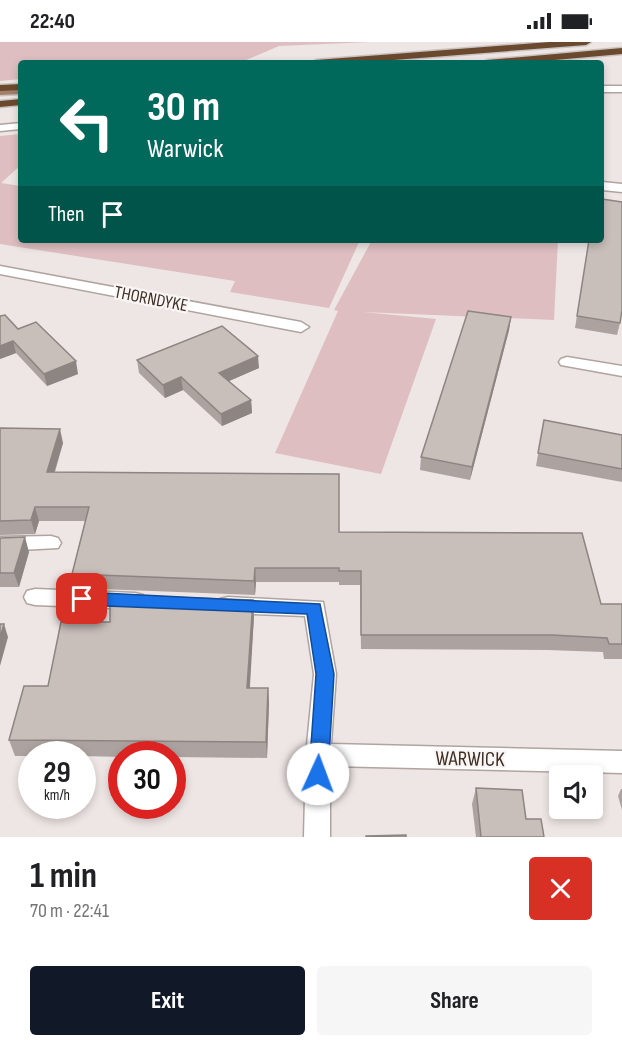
<!DOCTYPE html>
<meta charset="utf-8">
<style>
:root{--surface:#fff;--page:#f6f6f6;--text:#202124;--muted:#757577;--accent:#111827}
body{margin:0;font-family:"Sofia Sans Condensed",sans-serif;background:var(--page);color:var(--text);height:100vh;display:flex;flex-direction:column;font-size:22px;white-space:nowrap}
*{box-sizing:border-box;margin:0}
p{font-size:20px;color:var(--muted)}
.icon{flex:none;width:33px;height:33px;fill:none;stroke:currentColor;stroke-width:2;stroke-linecap:round;stroke-linejoin:round}
.map{position:relative;height:795px;overflow:hidden}
.panel{display:flex;flex-direction:column;background:var(--surface);flex:1}
.panel>*{flex:none}
.guide{position:absolute;left:18px;top:18px;width:586px;height:183px;border-radius:6px;box-shadow:0 3px 9px #0003;background:#00695c;color:#fff;overflow:hidden}
.tools{position:absolute;left:549px;top:723px;display:grid;gap:12px}
.tools a{display:grid;place-items:center;width:54px;height:54px;border-radius:6px;background:var(--surface);box-shadow:0 3px 9px #0003;font-size:30px}
.speed{position:absolute;left:18px;top:699px;display:flex;gap:12px;font-size:30px;font-weight:700;text-align:center}
.speed>*{display:grid;place-content:center;width:78px;height:78px;border-radius:50%;background:var(--surface);box-shadow:0 3px 9px #0003;line-height:1}
.speed small{font-size:15px;font-weight:400}
.speed .limit{border:9px solid #d22;background:#fff;color:#111}
.pin{position:absolute;display:grid;place-items:center;width:51px;height:51px;color:#fff;margin:-26px;border-radius:12px;box-shadow:0 3px 9px #0006}
.me{position:absolute;width:66px;margin:-33px;rotate:2deg;stroke-linejoin:round;filter:drop-shadow(0 0 4px #0008)}
.turn{display:flex;align-items:center;gap:21px;height:126px;padding:0 30px;font-size:27px}
.turn .icon{width:78px;height:78px;stroke-width:2.5}
.turn b{display:block;font-size:42px;line-height:51px}
.then{display:flex;align-items:center;height:57px;padding:0 30px;background:#0003;gap:12px;font-size:22px}
.round{display:grid;place-items:center;flex:none;width:63px;height:63px;border-radius:6px;background:var(--page)}
.head{display:flex;align-items:center;justify-content:space-between;height:102px;padding:0 30px}
h1{font-size:36px;font-weight:700;line-height:45px}
.cta{display:flex;gap:12px;margin-top:auto;padding:12px 30px}
.cta a{flex:1;height:69px;border-radius:6px;background:var(--accent);color:#fff;font-size:24px;font-weight:700;line-height:69px;text-align:center}
.cta a+a{background:var(--page);color:var(--text)}
.status{display:flex;justify-content:space-between;align-items:center;height:42px;padding:0 30px;background:var(--surface);direction:ltr}
.status svg{height:16px;fill:currentColor}
.map>svg:first-child{display:block}
.green{fill:#debec1}
.lines{fill:none;stroke-linecap:round;stroke-linejoin:round}
.minor-casing{stroke:#afa49f;stroke-width:3}
.major-casing{stroke:#c9c4c2;stroke-width:3}
.highway-casing{stroke:#c9c4c2;stroke-width:3}
.minor{fill:#fff;fill-rule:evenodd}
.major{fill:#a37f69;fill-rule:evenodd}
.highway{fill:#6b492f;fill-rule:evenodd}
.wall{fill:#aca3a0}
.shaded-wall{fill:#8c8582}
.building{fill:#c8beba;stroke:#8c8582;stroke-width:1.5}
.route{fill:#1a73e8;stroke:#114b97;stroke-width:1.5}
.labels{text-anchor:middle;dominant-baseline:central;stroke-width:4.5;stroke-linejoin:round;paint-order:stroke}
.street-label{font-size:18px;fill:#3f2e24;stroke:#faf6f5}
.near-street-label{font-size:21px;fill:#3f2e24;stroke:#faf6f5}
</style>
<div class="status"><b>22:40</b><svg viewBox="0 0 49 12"><path d="M0 12V9h3v3zM5 12V6h3v6zM10 12V3h3v9zM15 12V0h3v12zM26 1h20v11H26zM47 4h2v5h-2z"/></svg></div>
<div class="map">
<svg width="622" height="795" viewBox="0 0 622 795">
<rect width="100%" height="100%" fill="#eee6e4"/>
<!-- green -->
<g class="green">
<path d="M 0,0 L 370,0 L 279,4 L 239,21 L 21,21 L 21,37 L 0,39 Z"/>
<path d="M 21,92 L 21,123 L 1,141 L 21,144 L 21,198 L 360,198 L 329,266 L 230,250 L 235,239 L 0,202 L 0,94 Z"/>
<path d="M 372,198 L 558,198 L 554,278 L 363,270 L 436,277 L 381,432 L 275,411 L 338,269 L 334,268 Z"/>
</g>
<g class="lines">
<!-- minor casing -->
<g class="minor-casing">
<g id="minor">
<rect x="602" y="44" width="20" height="6"/>
<path d="M 21,81 L 21,87 L 0,89 L 0,83 Z"/>
<path d="M 602,140 L 622,142 L 622,150 L 602,148 Z"/>
<path d="M 0,224 L 301,280 L 309,285 L 301,290 L 0,232 Z"/>
<path d="M 567,315 L 622,324 L 622,334 L 561,323 L 559,320 L 561,317 Z"/>
<path d="M 51,494 L 58,496 L 61,501 L 58,506 L 0,509 L 0,495 Z"/>
<path d="M 35,547 L 135,551 L 143,553 L 146,559 L 143,565 L 135,567 L 35,563 L 27,561 L 24,555 L 27,549 Z"/>
<path d="M 228,555 L 323,560 L 336,632 L 331,702 L 622,709 L 622,731 L 330,724 L 330,795 L 304,795 L 306,713 L 314,632 L 305,574 L 228,571 L 220,569 L 217,563 L 220,557 Z"/>
</g>
</g>
<!-- major casing -->
<g class="major-casing">
<path id="major" d="M 21,46 L 21,52 L 0,53 L 0,47 Z"/>
</g>
<!-- highway casing -->
<g class="highway-casing">
<g id="highway">
<path d="M 549,0 L 591,0 L 586,3 L 355,21 L 311,21 L 316,18 Z"/>
<path d="M 622,6 L 622,12 L 521,21 L 482,21 L 487,18 Z"/>
<path d="M 21,42 L 21,48 L 0,49 L 0,43 Z"/>
<path d="M 21,57 L 21,63 L 0,65 L 0,59 Z"/>
</g>
</g>
<!-- minor -->
<use href="#minor" class="minor"/>
<!-- major -->
<use href="#major" class="major"/>
<!-- highway -->
<use href="#highway" class="highway"/>
</g>
<!-- wall -->
<g class="wall">
<path d="M 589,198 L 602,198 L 620,281 L 617,293 L 575,286 Z"/>
<path d="M 511,275 L 509,288 L 470,438 L 420,428 L 421,415 Z"/>
<path d="M 18,287 L 78,332 L 47,344 L 16,311 L 0,317 Z"/>
<path d="M 137,318 L 259,326 L 229,339 L 251,358 L 252,371 L 222,384 L 183,348 L 165,356 L 139,331 Z"/>
<path d="M 544,378 L 622,393 L 622,440 L 536,424 Z"/>
<path d="M 0,386 L 63,401 L 55,430 L 339,490 L 601,562 L 622,562 L 622,617 L 604,617 L 603,610 L 548,608 L 361,607 L 360,543 L 339,543 L 339,540 L 256,540 L 255,553 L 75,546 L 72,532 L 85,479 L 39,479 L 35,492 L 0,493 Z"/>
<path d="M 0,496 L 29,510 L 19,545 L 0,545 Z"/>
<path d="M 254,574 L 249,646 L 268,646 L 269,661 L 267,716 L 172,715 L 172,712 L 122,712 L 122,715 L 82,714 L 82,712 L 32,712 L 32,714 L 15,714 L 9,698 L 48,644 L 110,580 Z"/>
<path d="M 476,746 L 526,777 L 544,795 L 476,795 L 472,762 Z"/>
<path d="M 621,747 L 622,747 L 622,768 L 618,754 Z"/>
</g>
<!-- shaded-wall -->
<g class="shaded-wall">
<path d="M 511,275 L 509,288 L 470,438 L 472,425 Z"/>
<path d="M 13,299 L 16,311 L 0,317 L 0,304 Z"/>
<path d="M 258,314 L 259,326 L 220,343 L 219,331 Z"/>
<path d="M 76,319 L 78,332 L 47,344 L 44,332 Z"/>
<path d="M 181,335 L 183,348 L 165,356 L 163,343 Z"/>
<path d="M 251,358 L 252,371 L 222,384 L 221,372 Z"/>
<path d="M 60,387 L 63,401 L 50,444 L 47,430 Z"/>
<path d="M 35,465 L 39,479 L 35,492 L 31,478 Z"/>
<path d="M 25,495 L 29,510 L 19,545 L 14,531 Z"/>
<path d="M 255,526 L 256,540 L 255,553 L 254,539 Z"/>
<path d="M 253,558 L 254,574 L 249,661 L 247,646 Z"/>
<path d="M 4,582 L 8,595 L 0,624 L 0,596 Z"/>
<path d="M 268,646 L 269,661 L 267,716 L 266,700 Z"/>
</g>
<!-- building -->
<g class="building">
<path d="M 602,157 L 622,160 L 622,268 L 620,281 L 577,274 L 589,198 L 602,198 Z"/>
<path d="M 468,269 L 511,275 L 472,425 L 421,415 Z"/>
<path d="M 5,273 L 18,287 L 36,280 L 76,319 L 44,332 L 13,299 L 0,304 L 0,274 Z"/>
<path d="M 222,284 L 258,314 L 219,331 L 251,358 L 221,372 L 181,335 L 163,343 L 137,318 Z"/>
<path d="M 544,378 L 622,393 L 622,427 L 538,411 Z"/>
<path d="M 0,386 L 60,387 L 47,430 L 339,432 L 339,490 L 582,491 L 601,562 L 622,562 L 622,602 L 609,602 L 607,596 L 552,593 L 361,593 L 361,529 L 339,529 L 339,526 L 255,526 L 254,539 L 72,532 L 89,465 L 35,465 L 31,478 L 0,479 Z"/>
<path d="M 25,495 L 14,531 L 0,531 L 0,496 Z"/>
<path d="M 110,553 L 253,558 L 247,646 L 268,646 L 266,700 L 9,698 L 24,644 L 48,644 L 61,580 L 110,580 Z"/>
<path d="M 0,582 L 4,582 L 0,596 Z"/>
<path d="M 476,746 L 522,748 L 526,777 L 541,777 L 544,795 L 481,795 Z"/>
<path d="M 406,793 L 406,795 L 366,795 L 366,794 Z"/>
</g>
<!-- route -->
<path class="route" d="M 82,550 L 320,562 L 334,632 L 328,732 L 325,739 L 318,741 L 311,739 L 309,732 L 316,632 L 307,572 L 82,563 L 74,557 Z"/>
<g class="labels">
<!-- street labels -->
<g class="street-label">
<text transform="translate(151 257) rotate(11)">THORNDYKE</text>
</g>
<!-- near-street labels -->
<g class="near-street-label">
<text transform="translate(470 717) rotate(1)">WARWICK</text>
</g>
</g>
</svg>
<div class="tools">
<a><svg class="icon" aria-label="sound" viewBox="0 0 24 24"><path d="M4 9h4l5-4v14l-5-4H4zM17 9q2 3 0 6"/></svg></a>
</div>
<div class="speed"><div>29<small>km/h</small></div><div class="limit">30</div></div>
<div class="pin" style="left:82px;top:557px;background:#d93025"><svg class="icon" aria-label="arrive" viewBox="0 0 24 24"><path d="M6 21V4h12l-3 4 3 4H6"/></svg></div>
<svg class="me" style="left:318px;top:732px" viewBox="-20 -20 40 40"><circle r="19" fill="#fff"/><path d="M0-13L10 11 0 6-10 11z" fill="#1a73e8"/></svg>
<div class="guide">
<div class="turn"><svg class="icon" aria-label="left" viewBox="0 0 24 24"><path d="M17 20v-9H6M10 6l-5 5 5 5"/></svg><div><b>30 m</b>Warwick</div></div>
<div class="then">Then<svg class="icon" aria-label="arrive" viewBox="0 0 24 24"><path d="M6 21V4h12l-3 4 3 4H6"/></svg></div>
</div>
</div>
<section class="panel">
<div class="head"><div><h1>1 min</h1><p>70 m · 22:41</p></div><a class="round" style="background:#d93025;color:#fff"><svg class="icon" aria-label="close" viewBox="0 0 24 24"><path d="M6 6l12 12M18 6L6 18"/></svg></a></div>
<div class="cta"><a>Exit</a><a>Share</a></div>
</section>
